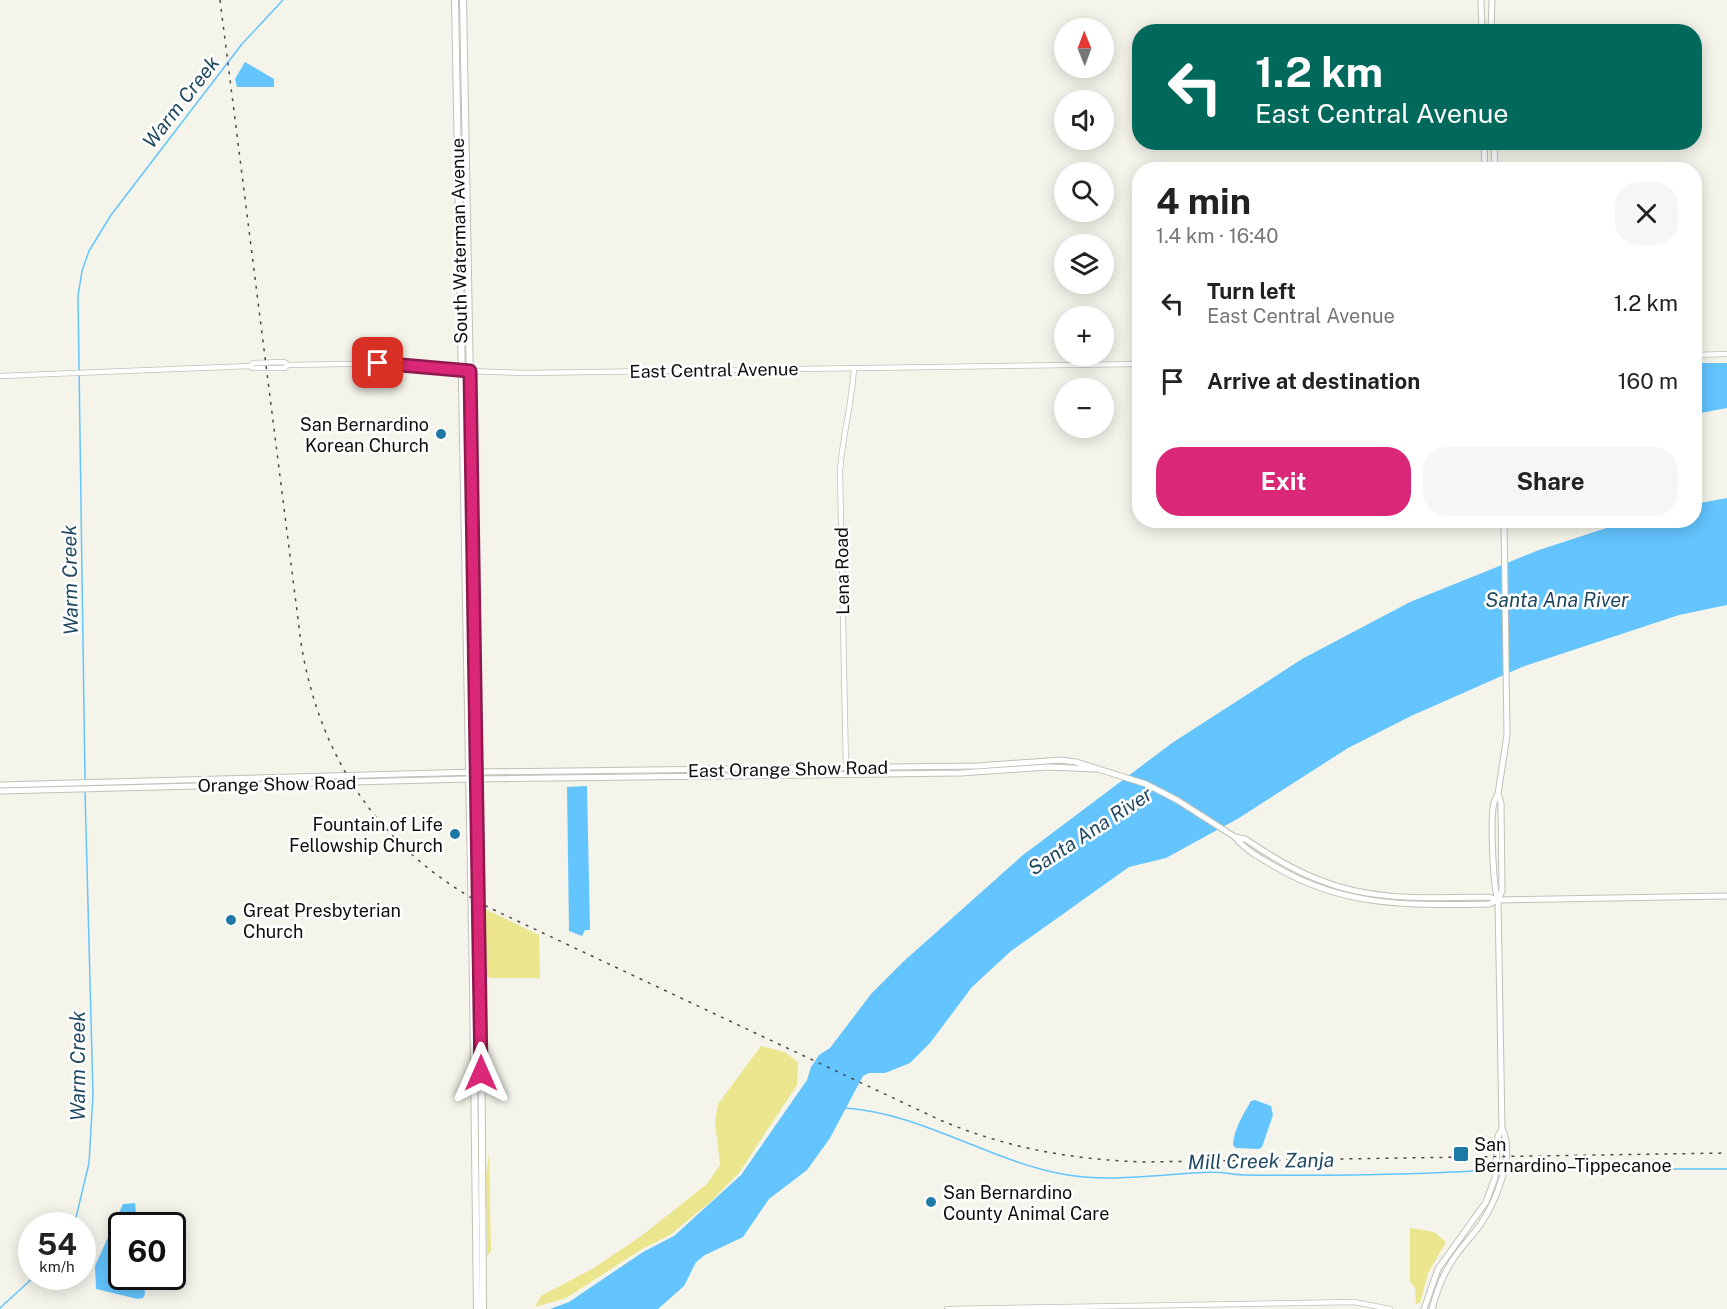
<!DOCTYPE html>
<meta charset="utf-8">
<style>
:root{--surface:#fff;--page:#f6f6f6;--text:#222;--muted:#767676;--accent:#db2777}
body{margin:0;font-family:"Public Sans",sans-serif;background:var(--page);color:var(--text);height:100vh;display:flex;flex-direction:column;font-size:22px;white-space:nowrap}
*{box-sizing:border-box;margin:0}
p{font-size:20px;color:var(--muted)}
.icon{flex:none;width:33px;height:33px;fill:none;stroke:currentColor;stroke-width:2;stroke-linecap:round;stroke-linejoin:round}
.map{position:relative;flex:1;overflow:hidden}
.details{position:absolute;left:1132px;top:162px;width:570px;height:366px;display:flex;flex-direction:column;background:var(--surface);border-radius:24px;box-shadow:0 3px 15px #0003}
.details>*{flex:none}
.hud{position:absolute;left:1132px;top:24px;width:570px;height:126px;border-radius:24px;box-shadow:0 3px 15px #0003;background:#00695c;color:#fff;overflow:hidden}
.needle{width:39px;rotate:359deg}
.controls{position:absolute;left:1054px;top:18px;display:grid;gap:12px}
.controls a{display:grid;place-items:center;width:60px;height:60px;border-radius:50%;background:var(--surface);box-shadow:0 3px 15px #0003;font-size:30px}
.speed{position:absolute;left:18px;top:1212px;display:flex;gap:12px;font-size:30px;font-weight:700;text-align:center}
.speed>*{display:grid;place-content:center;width:78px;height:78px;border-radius:50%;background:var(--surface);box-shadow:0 3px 15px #0003;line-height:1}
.speed small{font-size:15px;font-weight:400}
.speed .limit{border:3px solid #111;border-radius:9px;background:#fff;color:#111}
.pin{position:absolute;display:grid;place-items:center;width:51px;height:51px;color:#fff;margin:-26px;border-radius:12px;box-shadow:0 3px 9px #0006}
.me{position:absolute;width:66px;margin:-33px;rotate:0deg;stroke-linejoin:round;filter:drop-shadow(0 0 4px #0008)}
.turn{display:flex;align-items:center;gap:21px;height:126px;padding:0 24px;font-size:27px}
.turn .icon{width:78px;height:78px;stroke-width:2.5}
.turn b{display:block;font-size:42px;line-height:51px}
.round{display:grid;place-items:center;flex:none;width:63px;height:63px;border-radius:24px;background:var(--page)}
.summary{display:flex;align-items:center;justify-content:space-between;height:102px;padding:0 24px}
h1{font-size:36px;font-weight:700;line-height:45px}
.button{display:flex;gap:12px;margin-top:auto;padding:12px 24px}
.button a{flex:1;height:69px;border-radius:24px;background:var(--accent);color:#fff;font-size:24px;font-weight:700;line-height:69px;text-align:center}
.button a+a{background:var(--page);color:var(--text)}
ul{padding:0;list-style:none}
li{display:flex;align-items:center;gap:18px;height:78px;padding:0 24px}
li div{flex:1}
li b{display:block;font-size:22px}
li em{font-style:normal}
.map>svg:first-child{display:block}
.green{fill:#ebe58d}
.water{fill:#63c4fe}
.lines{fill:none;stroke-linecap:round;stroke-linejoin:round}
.stream{stroke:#63c4fe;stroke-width:1.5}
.tertiary-casing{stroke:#c1c1b8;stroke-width:6}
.secondary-casing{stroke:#c1c1b8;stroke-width:7}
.primary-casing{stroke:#c1c1b8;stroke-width:8}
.tertiary{stroke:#fff;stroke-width:4.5}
.secondary{stroke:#fff;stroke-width:5}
.primary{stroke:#fff;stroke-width:6}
.rail{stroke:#4a4a45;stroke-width:1.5;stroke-dasharray:3 6;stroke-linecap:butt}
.route-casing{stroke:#8e194d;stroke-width:15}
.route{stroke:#db2777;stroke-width:10}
.poi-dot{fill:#1f79a7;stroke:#fff;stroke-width:2}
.labels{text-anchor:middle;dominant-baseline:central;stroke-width:5;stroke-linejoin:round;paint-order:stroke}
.street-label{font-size:18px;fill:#0e0e0b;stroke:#fff}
.poi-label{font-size:18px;fill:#0e0e0b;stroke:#fff;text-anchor:start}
.water-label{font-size:20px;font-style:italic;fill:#214a62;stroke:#fff}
</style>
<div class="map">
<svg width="1727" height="1309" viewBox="0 0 1727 1309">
<rect width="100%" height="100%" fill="#f4f4eb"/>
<!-- green -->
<g class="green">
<path d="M 485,909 L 539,935 L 540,978 L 490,978 L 486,975 Z"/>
<path d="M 761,1046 L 784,1052 L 798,1062 L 797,1085 L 739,1173 L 709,1203 L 670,1235 L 642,1249 L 566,1298 L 535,1307 L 541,1296 L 592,1269 L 640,1237 L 707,1184 L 720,1165 L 715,1121 L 718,1104 Z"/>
<path d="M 489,1154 L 491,1251 L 487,1256 L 486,1175 Z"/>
<path d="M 1410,1228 L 1434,1232 L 1446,1242 L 1428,1273 L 1420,1303 L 1416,1304 L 1415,1288 L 1410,1281 Z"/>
</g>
<!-- water -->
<g class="water">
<path d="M 245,62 L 274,79 L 274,87 L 237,87 L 235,79 Z"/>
<path d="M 1695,363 L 1727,363 L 1727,408 L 1695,414 Z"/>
<path d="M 1727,498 L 1727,605 L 1679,615 L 1522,667 L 1411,716 L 1348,748 L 1239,818 L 1166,858 L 1129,867 L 1011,951 L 972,987 L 930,1043 L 910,1063 L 885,1073 L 869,1073 L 863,1076 L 830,1138 L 807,1170 L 769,1199 L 743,1237 L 705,1255 L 696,1262 L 684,1286 L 658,1309 L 550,1309 L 569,1302 L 643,1252 L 674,1236 L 741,1175 L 807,1080 L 811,1067 L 819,1055 L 830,1048 L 871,994 L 904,961 L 1023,855 L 1172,743 L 1302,659 L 1410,602 L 1539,550 L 1622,523 L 1632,520 L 1695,520 L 1695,504 Z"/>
<path d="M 587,786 L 590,930 L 585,930 L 582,936 L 569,931 L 567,787 Z"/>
<path d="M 1255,1100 L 1271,1106 L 1273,1115 L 1262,1147 L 1259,1149 L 1236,1148 L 1233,1145 C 1234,1129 1243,1115 1251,1101 Z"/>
<path d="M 135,1203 L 137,1225 L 122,1226 L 122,1276 L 143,1277 L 145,1294 L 143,1298 L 138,1299 L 96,1289 L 95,1266 L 123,1204 Z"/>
</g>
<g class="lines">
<!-- stream -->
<g class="stream">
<path d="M 85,780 L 78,296 L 82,271 L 89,251 L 111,215 L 242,44 L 283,0"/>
<path d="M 845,1108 C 921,1113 988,1160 1062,1174 C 1111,1183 1161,1174 1211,1172 C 1223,1172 1235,1175 1247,1175 C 1329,1176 1411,1175 1492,1170"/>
<path d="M 1506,1169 L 1727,1169"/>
<path d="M 74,1226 L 89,1163 L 93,1095 L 85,791"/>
<path d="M 0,1308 L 35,1276"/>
</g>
<!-- tertiary casing -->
<g class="tertiary-casing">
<g id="tertiary">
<path d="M 1695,355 L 1727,354"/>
<path d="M 250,366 L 253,363 L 284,362 L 288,365 L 396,363 L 469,371 L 525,373 L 1140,364"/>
<path d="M 0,376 L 250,366 L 253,368 L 285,368 L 288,365"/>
<path d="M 846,769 L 840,472 C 842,437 852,404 854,368"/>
<path d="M 947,1309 L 1354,1302 L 1390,1309"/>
</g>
</g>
<!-- secondary casing -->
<g class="secondary-casing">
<g id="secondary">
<path d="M 1481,0 L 1482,32"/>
<path d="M 1491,32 L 1492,0"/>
<path d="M 1484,142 L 1485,170"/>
<path d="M 1494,142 L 1495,170"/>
<path d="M 0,785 L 477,772 L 977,766 L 1061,760 L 1076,762 L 1146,784 L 1177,800 L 1235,837 L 1245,839 C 1268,854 1291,869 1317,879 C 1372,902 1430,898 1489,897 L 1498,900 L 1727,896"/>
<path d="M 0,791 L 469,779 L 961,773 L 1048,767 L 1095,769"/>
<path d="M 1235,837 C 1245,850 1262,859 1276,867 C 1345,908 1411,905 1489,904 L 1498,900"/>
<path d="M 1498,900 L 1502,891 L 1501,803 L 1498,794"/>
<path d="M 1424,1309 L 1438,1269 L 1486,1202 L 1495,1178 L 1498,1136 L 1502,1129 L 1498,900 C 1493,887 1490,817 1494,803 C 1494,801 1497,796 1498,794 L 1507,735 L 1504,520"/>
<path d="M 1432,1309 C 1436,1294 1441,1279 1449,1266 C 1457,1251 1470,1239 1480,1225 C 1495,1203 1516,1155 1502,1129"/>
</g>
</g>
<!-- primary casing -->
<g class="primary-casing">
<g id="primary">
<path d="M 455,0 L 473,985 L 477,1309"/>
<path d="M 463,0 L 481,986 L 483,1309"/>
</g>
</g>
<!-- tertiary -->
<use href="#tertiary" class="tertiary"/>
<!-- secondary -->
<use href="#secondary" class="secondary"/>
<!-- primary -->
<use href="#primary" class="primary"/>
<!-- rail -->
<path class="rail" d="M 220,0 L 301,643 C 320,762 384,854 492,909 L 940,1120 C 1006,1148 1074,1160 1145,1162 L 1727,1153"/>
</g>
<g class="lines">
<!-- route casing -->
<g class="route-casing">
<path id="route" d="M 378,363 L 470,371 L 481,1073"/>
</g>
<!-- route -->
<use href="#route" class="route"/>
</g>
<!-- markers -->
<g class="poi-dot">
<circle cx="441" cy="434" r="6"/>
<circle cx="455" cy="834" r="6"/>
<circle cx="231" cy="920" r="6"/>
<rect x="1453" y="1146" width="16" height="16" rx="3"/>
<circle cx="931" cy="1202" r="6"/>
</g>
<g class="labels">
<!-- street labels -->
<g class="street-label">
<text transform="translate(459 241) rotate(-91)">South Waterman Avenue</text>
<text transform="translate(714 370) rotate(-1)">East Central Avenue</text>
<text transform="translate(842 571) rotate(-91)">Lena Road</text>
<text transform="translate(788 769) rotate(-1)">East Orange Show Road</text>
<text transform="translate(277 784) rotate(-1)">Orange Show Road</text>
</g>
<!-- poi labels -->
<g class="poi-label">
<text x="429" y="424" text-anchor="end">San Bernardino<tspan x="429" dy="21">Korean Church</tspan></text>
<text x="443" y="824" text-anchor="end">Fountain of Life<tspan x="443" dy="21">Fellowship Church</tspan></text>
<text x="243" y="910">Great Presbyterian<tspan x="243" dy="21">Church</tspan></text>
<text x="1474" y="1144">San<tspan x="1474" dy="21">Bernardino–Tippecanoe</tspan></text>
<text x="943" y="1192">San Bernardino<tspan x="943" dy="21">County Animal Care</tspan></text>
</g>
<!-- water labels -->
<g class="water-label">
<text transform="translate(181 102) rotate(-52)">Warm Creek</text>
<text transform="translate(70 580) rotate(-91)">Warm Creek</text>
<text x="1557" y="600">Santa Ana River</text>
<text transform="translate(1090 831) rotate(-33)">Santa Ana River</text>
<text transform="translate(78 1066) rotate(-90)">Warm Creek</text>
<text transform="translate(1261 1161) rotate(-1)">Mill Creek Zanja</text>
</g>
</g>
</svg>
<div class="controls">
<a><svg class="needle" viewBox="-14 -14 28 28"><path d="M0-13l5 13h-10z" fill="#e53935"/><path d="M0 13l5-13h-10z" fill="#767676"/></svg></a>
<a><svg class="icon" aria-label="sound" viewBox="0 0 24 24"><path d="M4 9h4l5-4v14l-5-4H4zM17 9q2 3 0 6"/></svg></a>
<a><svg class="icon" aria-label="search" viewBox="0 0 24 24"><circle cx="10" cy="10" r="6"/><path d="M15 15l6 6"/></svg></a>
<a><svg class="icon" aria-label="layers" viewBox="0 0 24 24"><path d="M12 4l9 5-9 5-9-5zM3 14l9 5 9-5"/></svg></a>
<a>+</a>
<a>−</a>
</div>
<div class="speed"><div>54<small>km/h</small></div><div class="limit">60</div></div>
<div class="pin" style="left:378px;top:363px;background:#d93025"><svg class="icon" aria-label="arrive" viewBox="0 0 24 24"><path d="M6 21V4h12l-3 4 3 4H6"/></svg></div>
<svg class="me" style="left:481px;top:1073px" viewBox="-20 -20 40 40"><path d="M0-17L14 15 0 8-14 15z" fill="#db2777" stroke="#fff" stroke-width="4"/></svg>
<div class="hud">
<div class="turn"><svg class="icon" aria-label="left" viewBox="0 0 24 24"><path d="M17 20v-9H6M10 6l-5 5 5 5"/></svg><div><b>1.2 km</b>East Central Avenue</div></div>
</div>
<section class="details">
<div class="summary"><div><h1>4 min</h1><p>1.4 km · 16:40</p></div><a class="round"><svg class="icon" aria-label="close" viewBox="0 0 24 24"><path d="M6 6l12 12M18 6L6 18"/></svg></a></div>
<ul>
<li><svg class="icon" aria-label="left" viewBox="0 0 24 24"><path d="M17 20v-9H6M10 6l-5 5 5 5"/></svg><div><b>Turn left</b><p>East Central Avenue</p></div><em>1.2 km</em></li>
<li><svg class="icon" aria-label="arrive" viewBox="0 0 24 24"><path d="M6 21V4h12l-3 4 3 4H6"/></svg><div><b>Arrive at destination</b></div><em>160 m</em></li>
</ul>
<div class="button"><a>Exit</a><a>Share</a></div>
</section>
</div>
